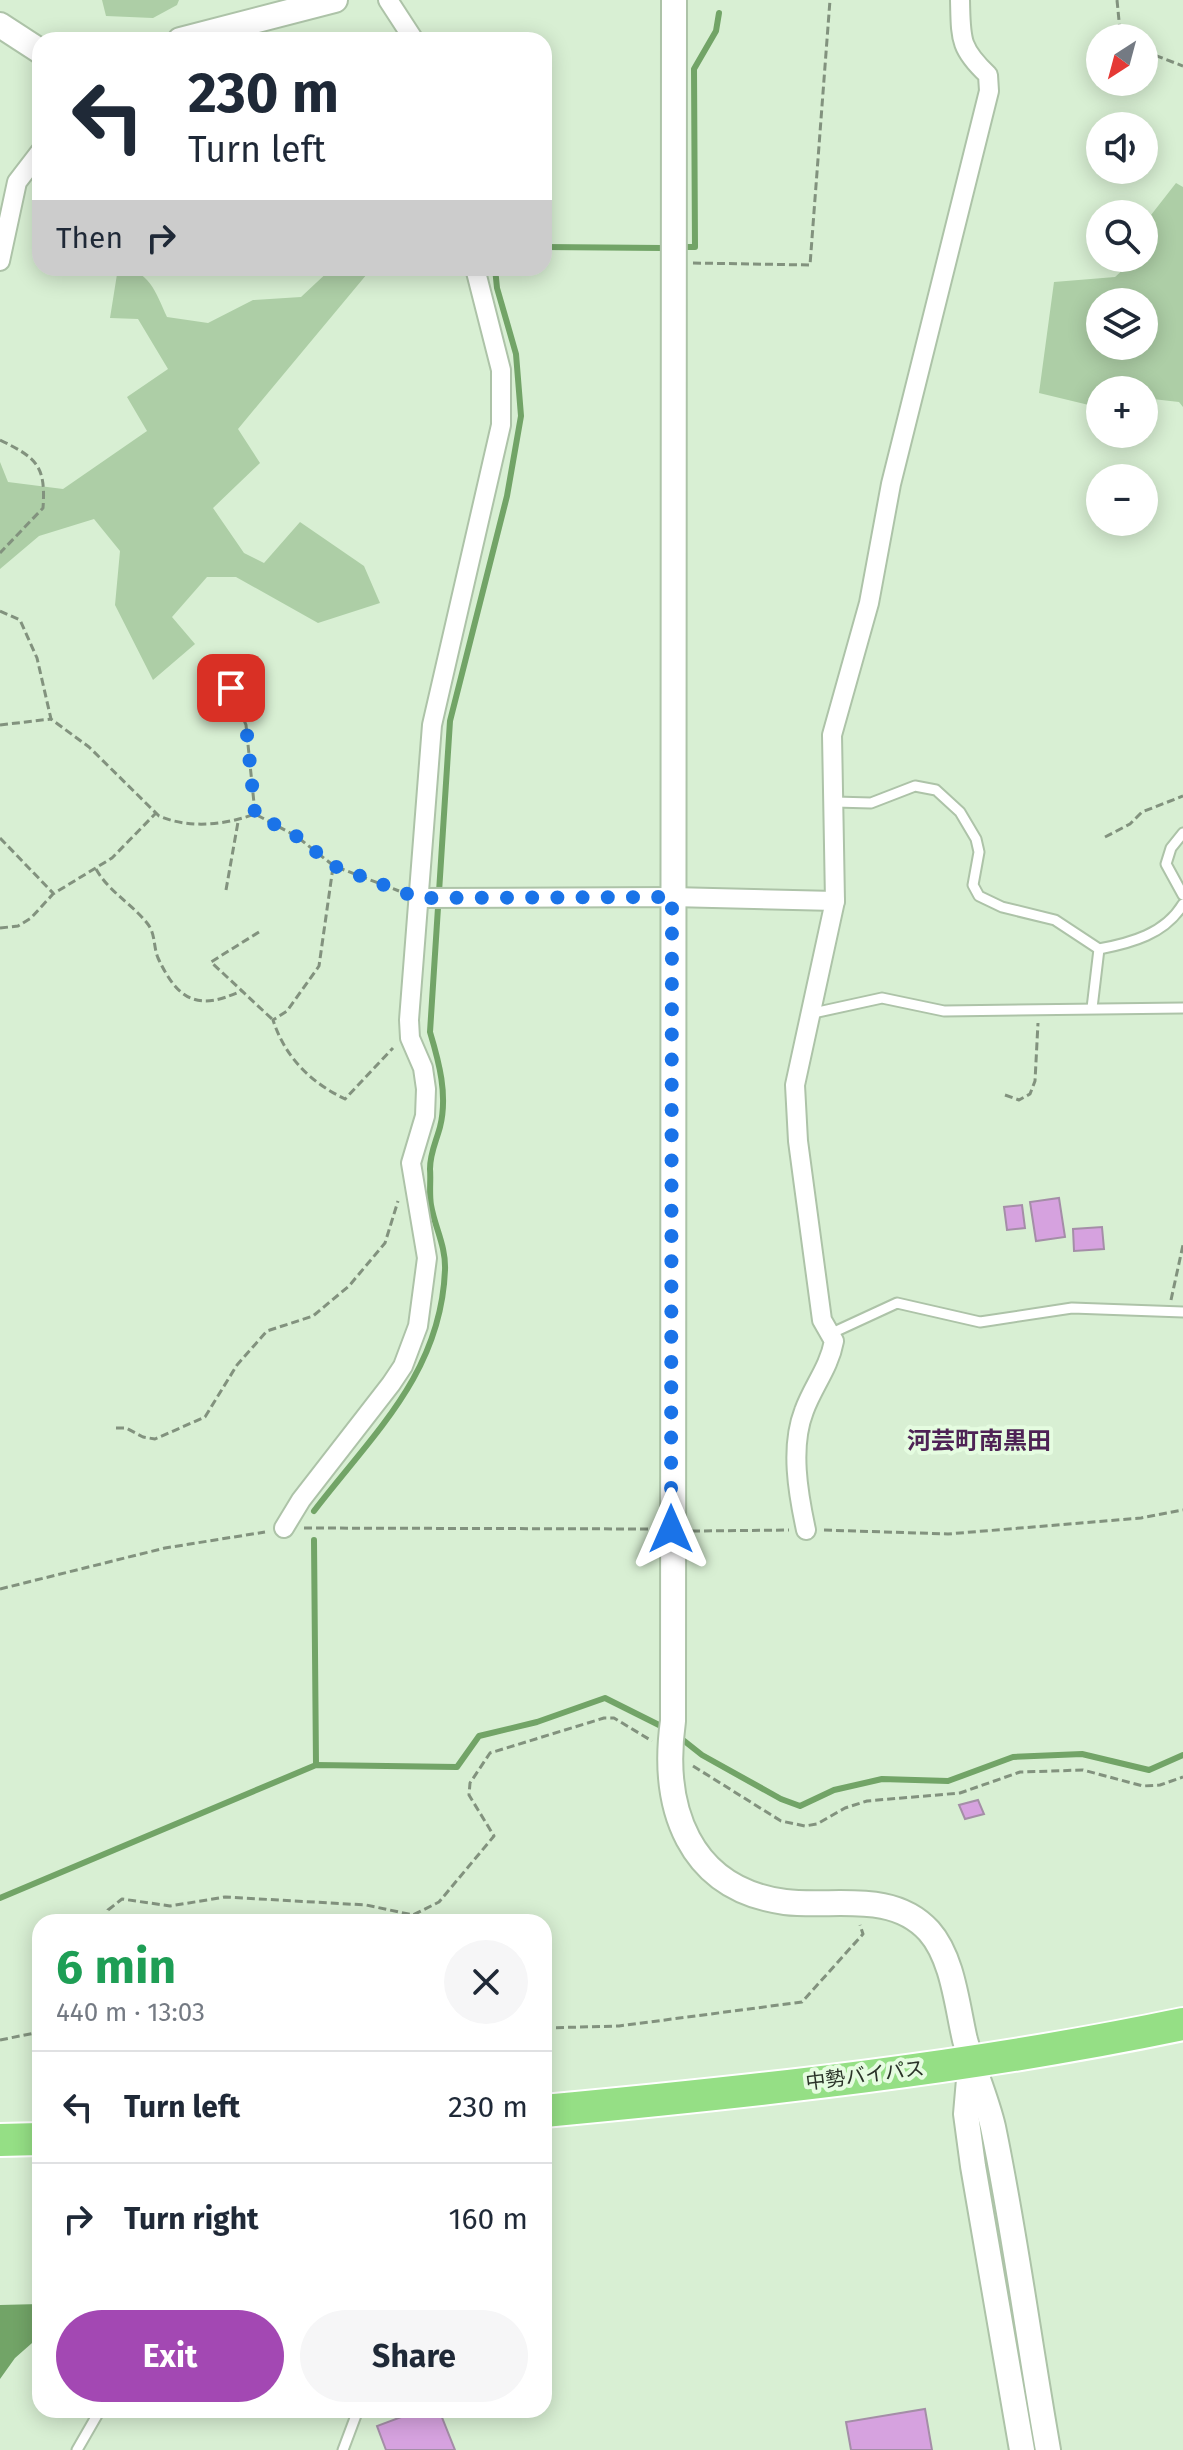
<!DOCTYPE html>
<meta charset="utf-8">
<style>
:root{--surface:#fff;--page:#f6f6f7;--text:#1f2937;--muted:#747a83;--line:#e0e1e3;--accent:#a348b3}
body{margin:0;font-family:"Fira Sans","Noto Sans JP",sans-serif;background:var(--page);color:var(--text);height:100vh;display:flex;flex-direction:column;font-size:30px;white-space:nowrap}
*{box-sizing:border-box;margin:0}
p{font-size:26px;color:var(--muted)}
.icon{flex:none;width:44px;height:44px;fill:none;stroke:currentColor;stroke-width:2;stroke-linecap:round;stroke-linejoin:round}
.map{position:relative;flex:1;overflow:hidden}
.sheet{position:absolute;left:32px;top:1914px;width:520px;height:504px;display:flex;flex-direction:column;background:var(--surface);border-radius:24px;box-shadow:0 4px 20px #0003}
.sheet>*{flex:none}
.banner{position:absolute;left:32px;top:32px;width:520px;height:244px;border-radius:24px;box-shadow:0 4px 20px #0003;background:#fff;color:var(--text);overflow:hidden}
.needle{width:52px;rotate:216deg}
.controls{position:absolute;left:1086px;top:24px;display:grid;gap:16px}
.controls a{display:grid;place-items:center;width:72px;height:72px;border-radius:50%;background:var(--surface);box-shadow:0 4px 20px #0003;font-size:40px}
.pin{position:absolute;display:grid;place-items:center;width:68px;height:68px;color:#fff;margin:-34px;border-radius:16px;box-shadow:0 4px 12px #0006}
.me{position:absolute;width:88px;margin:-44px;rotate:0deg;stroke-linejoin:round;filter:drop-shadow(0 0 6px #0008)}
.turn{display:flex;align-items:center;gap:28px;height:168px;padding:0 24px;font-size:36px}
.turn .icon{width:104px;height:104px;stroke-width:2.5}
.turn b{display:block;font-size:56px;line-height:68px}
.then{display:flex;align-items:center;height:76px;padding:0 24px;background:#0003;gap:16px;font-size:30px}
.round{display:grid;place-items:center;flex:none;width:84px;height:84px;border-radius:42px;background:var(--page)}
.headline{display:flex;align-items:center;justify-content:space-between;height:136px;padding:0 24px}
h1{font-size:48px;font-weight:700;line-height:60px;color:#1e9e55}
.primary-button{display:flex;gap:16px;margin-top:auto;padding:16px 24px}
.primary-button a{flex:1;height:92px;border-radius:48px;background:var(--accent);color:#fff;font-size:32px;font-weight:700;line-height:92px;text-align:center}
.primary-button a+a{background:var(--page);color:var(--text)}
ul{padding:0;list-style:none}
li{display:flex;align-items:center;gap:24px;height:112px;padding:0 24px;border-top:2px solid var(--line)}
li div{flex:1}
li b{display:block;font-size:30px}
li em{font-style:normal}
.map>svg:first-child{display:block}
.green{fill:#adcea6;fill-rule:evenodd}
.water{fill:#72a467}
.lines{fill:none;stroke-linecap:round;stroke-linejoin:round}
.stream{stroke:#72a467;stroke-width:6}
.building{fill:#d6a2df;stroke:#a48ea7;stroke-width:2}
.lane-casing{stroke:#adc3a8;stroke-width:13}
.street-casing{stroke:#adc3a8;stroke-width:22}
.secondary-casing{stroke:#adc3a8;stroke-width:28}
.highway-casing{stroke:#fff;stroke-width:36}
.path{stroke:#82927e;stroke-width:3;stroke-dasharray:8 4;stroke-linecap:butt}
.lane{stroke:#fff;stroke-width:9}
.street{stroke:#fff;stroke-width:18}
.secondary{stroke:#fff;stroke-width:24}
.highway{stroke:#95df85;stroke-width:32}
.route{stroke:#1a73e8;stroke-width:14;stroke-dasharray:0 25.2}
.labels{text-anchor:middle;dominant-baseline:central;stroke-width:8;stroke-linejoin:round;paint-order:stroke}
.street-label{font-size:20px;fill:#2a3328;stroke:#e5fce0}
.quarter-label{font-size:24px;font-weight:bold;fill:#4e2255;stroke:#e5fce0}
</style>
<div class="map">
<svg width="1183" height="2450" viewBox="0 0 1183 2450">
<rect width="100%" height="100%" fill="#d8efd3"/>
<!-- green -->
<g class="green">
<path d="M 102,0 L 179,0 L 177,5 L 153,18 L 106,16 Z"/>
<path d="M 1176,183 L 1183,187 L 1183,407 L 1179,402 L 1144,398 L 1144,390 L 1100,390 L 1100,397 L 1093,406 L 1039,393 L 1054,282 L 1115,277 L 1136,258 L 1144,258 L 1144,224 ZM 1100,302 L 1144,302 L 1144,346 L 1100,346 Z"/>
<path d="M 118,268 C 149,268 156,293 167,317 L 208,323 L 253,300 L 301,297 L 332,268 L 372,268 L 238,429 L 260,463 L 213,508 L 244,553 L 264,563 L 300,522 L 364,566 L 380,603 L 318,623 L 236,577 L 207,577 L 172,617 L 195,644 L 153,680 L 115,605 L 120,551 L 94,519 L 39,536 L 0,569 L 0,462 L 8,482 L 63,489 L 147,431 L 127,397 L 168,369 L 138,319 L 110,318 Z"/>
</g>
<!-- water -->
<path class="water" d="M 40,2304 L 40,2336 L 15,2358 L 0,2379 L 0,2305 Z"/>
<g class="lines">
<!-- stream -->
<g class="stream">
<path d="M 544,247 L 662,248"/>
<path d="M 681,247 L 695,247 L 694,69 L 716,31 L 719,13"/>
<path d="M 314,1511 C 373,1434 441,1373 445,1270 C 446,1246 435,1228 431,1205 C 429,1193 431,1180 430,1169 C 430,1153 436,1142 440,1127 C 448,1095 439,1062 430,1032 L 450,721 L 507,496 L 521,416 L 516,354 L 497,288 L 495,268"/>
<path d="M 314,1540 L 316,1765"/>
<path d="M 678,1736 L 702,1755 L 781,1799 L 800,1806 L 834,1790 L 882,1779 L 948,1781 L 1013,1757 L 1082,1754 L 1149,1770 L 1183,1755"/>
<path d="M 0,1898 L 316,1765 L 457,1767 L 479,1736 L 537,1722 L 605,1698 L 665,1728"/>
</g>
</g>
<!-- building -->
<g class="building">
<path d="M 1059,1198 L 1065,1237 L 1036,1241 L 1030,1202 Z"/>
<path d="M 1022,1205 L 1025,1228 L 1007,1230 L 1004,1207 Z"/>
<path d="M 1102,1227 L 1104,1249 L 1074,1251 L 1073,1229 Z"/>
<path d="M 978,1800 L 984,1814 L 965,1819 L 959,1805 Z"/>
<path d="M 925,2409 L 932,2450 L 851,2450 L 846,2422 Z"/>
<path d="M 420,2410 L 439,2410 L 455,2450 L 386,2450 L 377,2426 Z"/>
</g>
<g class="lines">
<!-- lane casing -->
<g class="lane-casing">
<g id="lane">
<path d="M 835,802 L 871,803 L 915,786 L 936,790 L 960,812 L 976,839 L 979,852 L 973,885 L 979,896 L 1002,907 L 1055,920 L 1099,949 C 1131,943 1165,934 1183,904"/>
<path d="M 1183,833 L 1171,848 L 1166,864 L 1183,895"/>
<path d="M 1092,1008 L 1099,949"/>
<path d="M 809,1014 L 882,998 L 944,1011 L 1183,1008"/>
<path d="M 832,1333 L 897,1303 L 980,1322 L 1072,1308 L 1183,1312"/>
<path d="M 77,2450 L 100,2410"/>
<path d="M 343,2450 L 358,2410"/>
</g>
</g>
<!-- street casing -->
<g class="street-casing">
<g id="street">
<path d="M 388,0 L 414,40"/>
<path d="M 0,261 L 17,182 L 40,152"/>
<path d="M 418,898 L 672,897 L 835,901"/>
<path d="M 284,1528 L 301,1500 L 391,1384 L 403,1366 L 418,1326 L 427,1258 L 411,1163 L 425,1116 L 426,1089 L 423,1068 L 410,1038 L 409,1020 L 432,725 L 501,425 L 501,370 L 475,268"/>
<path d="M 806,1530 C 798,1493 790,1447 804,1411 C 813,1386 829,1368 834,1341 L 822,1320 L 798,1141 L 795,1085 L 835,901 L 832,735 L 869,603 L 891,484 L 989,91 L 988,75 C 959,48 961,38 960,0"/>
</g>
</g>
<!-- secondary casing -->
<g class="secondary-casing">
<g id="secondary">
<path d="M 674,0 L 673,1721 C 661,1807 688,1889 785,1902 C 833,1908 892,1890 929,1931 C 953,1958 957,2006 965,2040 C 973,2069 986,2097 993,2127 C 1015,2233 1029,2343 1048,2450"/>
<path d="M 0,25 L 40,51"/>
<path d="M 180,40 L 335,0"/>
<path d="M 970,2068 L 966,2114 L 973,2166 L 1022,2450"/>
</g>
</g>
<!-- highway casing -->
<g class="highway-casing">
<g id="highway">
<path d="M 544,2111 C 758,2091 973,2068 1183,2024"/>
<path d="M 0,2140 L 40,2139"/>
</g>
</g>
<!-- path -->
<g class="path">
<path d="M 1117,0 L 1120,31 L 1124,38"/>
<path d="M 1144,51 L 1183,66"/>
<path d="M 693,263 L 810,265 L 830,0"/>
<path d="M 0,440 C 37,458 46,466 43,508 L 0,553"/>
<path d="M 0,611 L 20,620 L 37,658 L 51,719 L 89,747 L 159,816 C 190,829 224,825 255,814 L 296,836 L 334,866 L 399,891"/>
<path d="M 231,688 L 246,725 L 255,813"/>
<path d="M 0,725 L 51,719"/>
<path d="M 1105,837 L 1130,824 L 1142,812 L 1183,796"/>
<path d="M 0,838 L 53,893"/>
<path d="M 333,867 L 319,966 L 287,1011 L 273,1020 C 285,1057 310,1082 345,1099 L 393,1048"/>
<path d="M 96,869 C 109,892 131,903 147,923 C 156,934 153,946 158,958 C 178,1001 198,1011 241,991"/>
<path d="M 226,890 L 238,822"/>
<path d="M 0,928 L 18,926 L 31,918 L 53,894 L 112,858 L 156,813"/>
<path d="M 259,932 L 211,962 L 272,1019"/>
<path d="M 1005,1095 L 1019,1100 L 1030,1094 L 1035,1081 L 1038,1023"/>
<path d="M 1171,1300 L 1183,1245"/>
<path d="M 116,1428 L 126,1428 L 143,1437 L 155,1439 L 205,1417 L 237,1365 L 267,1331 L 313,1316 L 349,1286 L 385,1243 L 398,1201"/>
<path d="M 304,1528 L 653,1529"/>
<path d="M 824,1530 L 948,1534 L 1141,1518 L 1183,1510"/>
<path d="M 692,1531 L 789,1530"/>
<path d="M 0,1589 L 165,1548 L 265,1532"/>
<path d="M 693,1766 L 781,1821 L 805,1826 L 817,1824 L 845,1808 L 867,1801 L 960,1793 L 1020,1772 L 1083,1770 L 1143,1786 L 1160,1785 L 1183,1777"/>
<path d="M 107,1922 L 108,1910 L 122,1899 L 170,1906 L 225,1897 L 366,1905 L 413,1915 L 439,1902 L 494,1836 L 469,1795 L 470,1783 L 490,1753 L 604,1718 L 614,1718 L 652,1741"/>
<path d="M 544,2028 L 619,2026 L 802,2002 L 863,1934 L 860,1925"/>
<path d="M 0,2040 L 40,2032"/>
</g>
<!-- lane -->
<use href="#lane" class="lane"/>
<!-- street -->
<use href="#street" class="street"/>
<!-- secondary -->
<use href="#secondary" class="secondary"/>
<!-- highway -->
<use href="#highway" class="highway"/>
</g>
<g class="lines">
<!-- route -->
<path class="route" d="M 231,688 L 246,725 L 255,814 L 296,836 L 334,866 L 418,898 L 672,897 L 671,1529"/>
</g>
<g class="labels">
<!-- street labels -->
<g class="street-label">
<text transform="translate(865 2075) rotate(-7)">中勢バイパス</text>
</g>
<!-- quarter labels -->
<g class="quarter-label">
<text x="979" y="1441">河芸町南黒田</text>
</g>
</g>
</svg>
<div class="controls">
<a><svg class="needle" viewBox="-14 -14 28 28"><path d="M0-13l5 13h-10z" fill="#e53935"/><path d="M0 13l5-13h-10z" fill="#747a83"/></svg></a>
<a><svg class="icon" aria-label="sound" viewBox="0 0 24 24"><path d="M4 9h4l5-4v14l-5-4H4zM17 9q2 3 0 6"/></svg></a>
<a><svg class="icon" aria-label="search" viewBox="0 0 24 24"><circle cx="10" cy="10" r="6"/><path d="M15 15l6 6"/></svg></a>
<a><svg class="icon" aria-label="layers" viewBox="0 0 24 24"><path d="M12 4l9 5-9 5-9-5zM3 14l9 5 9-5"/></svg></a>
<a>+</a>
<a>−</a>
</div>
<div class="pin" style="left:231px;top:688px;background:#d93025"><svg class="icon" aria-label="arrive" viewBox="0 0 24 24"><path d="M6 21V4h12l-3 4 3 4H6"/></svg></div>
<svg class="me" style="left:671px;top:1529px" viewBox="-20 -20 40 40"><path d="M0-17L14 15 0 8-14 15z" fill="#1a73e8" stroke="#fff" stroke-width="4"/></svg>
<div class="banner">
<div class="turn"><svg class="icon" aria-label="left" viewBox="0 0 24 24"><path d="M17 20v-9H6M10 6l-5 5 5 5"/></svg><div><b>230 m</b>Turn left</div></div>
<div class="then">Then<svg class="icon" aria-label="right" viewBox="0 0 24 24"><path d="M7 20v-9h11M14 6l5 5-5 5"/></svg></div>
</div>
<section class="sheet">
<div class="headline"><div><h1>6 min</h1><p>440 m · 13:03</p></div><a class="round"><svg class="icon" aria-label="close" viewBox="0 0 24 24"><path d="M6 6l12 12M18 6L6 18"/></svg></a></div>
<ul>
<li><svg class="icon" aria-label="left" viewBox="0 0 24 24"><path d="M17 20v-9H6M10 6l-5 5 5 5"/></svg><div><b>Turn left</b></div><em>230 m</em></li>
<li><svg class="icon" aria-label="right" viewBox="0 0 24 24"><path d="M7 20v-9h11M14 6l5 5-5 5"/></svg><div><b>Turn right</b></div><em>160 m</em></li>
</ul>
<div class="primary-button"><a>Exit</a><a>Share</a></div>
</section>
</div>
